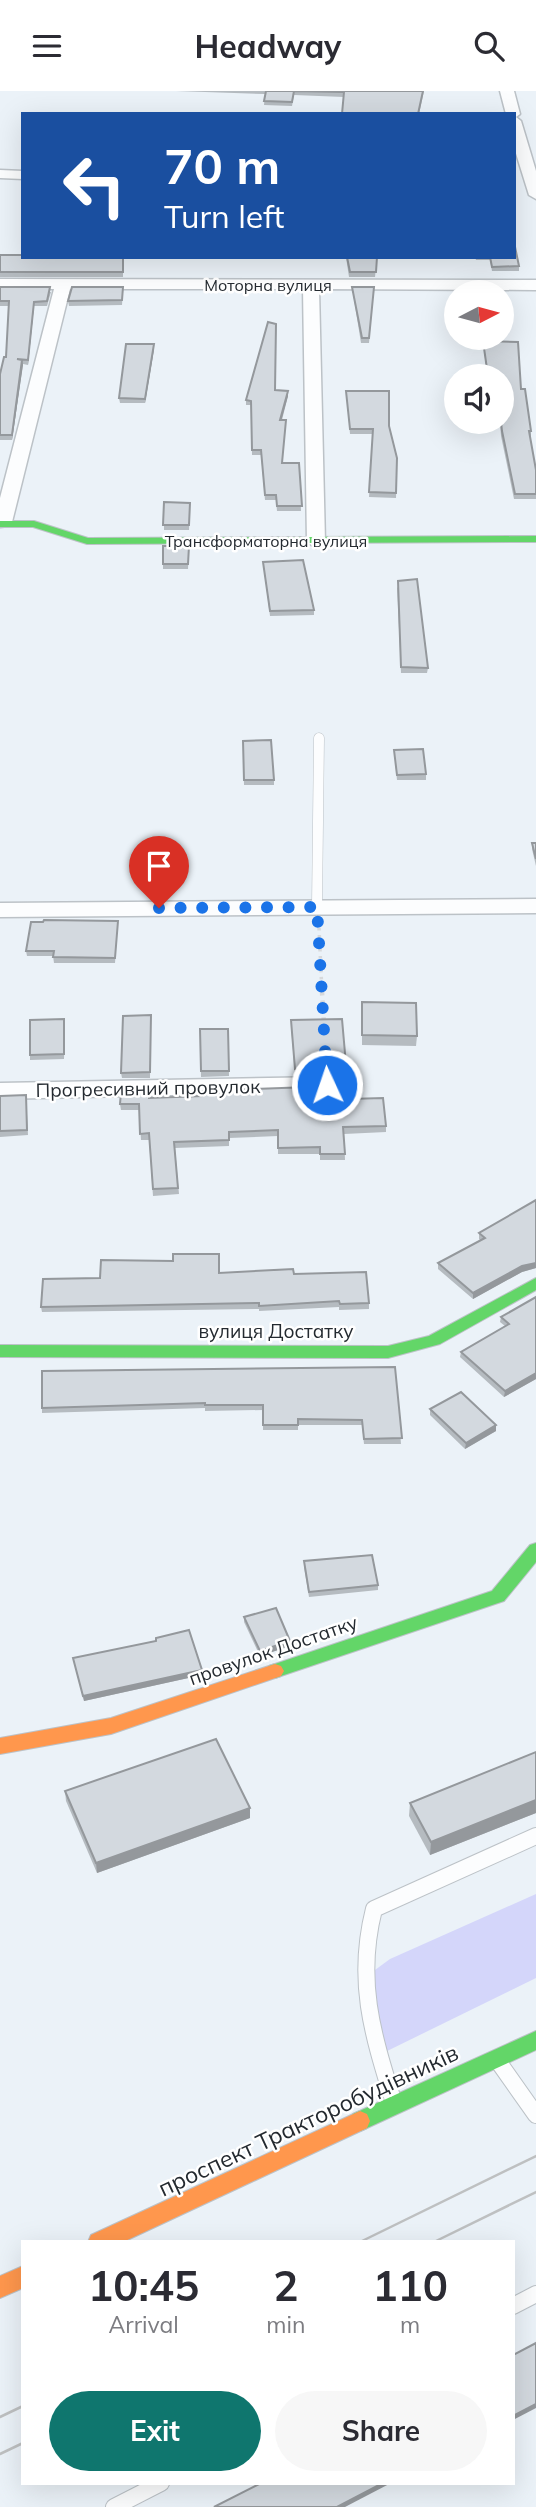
<!DOCTYPE html>
<meta charset="utf-8">
<style>
:root{--surface:#fff;--page:#f7f7f7;--text:#2b2b33;--muted:#7c7c81;--accent:#0f766e}
body{margin:0;font-family:Mulish,sans-serif;background:var(--page);color:var(--text);height:100vh;display:flex;flex-direction:column;font-size:26px;white-space:nowrap}
*{box-sizing:border-box;margin:0}
p{font-size:23px;color:var(--muted)}
.icon{flex:none;width:38px;height:38px;fill:none;stroke:currentColor;stroke-width:2;stroke-linecap:round;stroke-linejoin:round}
.map{position:relative;flex:1;overflow:hidden}
.side{position:absolute;left:21px;top:2149px;width:494px;height:245px;display:flex;flex-direction:column;background:var(--surface);border-radius:0px;box-shadow:0 7px 28px #0002}
.side>*{flex:none}
.top-card{position:absolute;left:21px;top:21px;width:495px;height:147px;border-radius:0px;box-shadow:0 7px 28px #0002;background:#1a4fa0;color:#fff;overflow:hidden}
.needle{width:46px;rotate:84deg}
.buttons{position:absolute;left:444px;top:189px;display:grid;gap:14px}
.buttons a{display:grid;place-items:center;width:70px;height:70px;border-radius:50%;background:var(--surface);box-shadow:0 7px 28px #0002;font-size:35px}
.pin{position:absolute;display:grid;place-items:center;width:60px;height:60px;color:#fff;margin:-72px -30px;border-radius:50% 50% 50% 0;rotate:-45deg;box-shadow:0 0 7px #0007}
.pin .icon{rotate:45deg}
.me{position:absolute;width:77px;margin:-38px;rotate:357deg;stroke-linejoin:round;filter:drop-shadow(0 0 5px #0008)}
.turn{display:flex;align-items:center;gap:24px;height:147px;padding:0 28px;font-size:32px}
.turn .icon{width:91px;height:91px;stroke-width:2.5}
.turn b{display:block;font-size:49px;line-height:60px}
.eta{display:flex;justify-content:space-evenly;align-items:center;height:119px;text-align:center}
.eta b{font-size:42px;font-weight:700;line-height:49px}
.action{display:flex;gap:14px;margin-top:auto;padding:14px 28px}
.action a{flex:1;height:80px;border-radius:42px;background:var(--accent);color:#fff;font-size:28px;font-weight:700;line-height:80px;text-align:center}
.action a+a{background:var(--page);color:var(--text)}
header{display:flex;justify-content:space-between;align-items:center;height:91px;padding:0 28px;background:var(--surface);font-size:32px;font-weight:700}
.map>svg:first-child{display:block}
.green{fill:#d4d6fa}
.lines{fill:none;stroke-linecap:round;stroke-linejoin:round}
.lane-far1-casing{stroke:#bcc2c7;stroke-width:11}
.lane-casing{stroke:#bcc2c7;stroke-width:18}
.street-casing{stroke:#bcc2c7;stroke-width:3}
.fast-casing{stroke:#bcc2c7;stroke-width:2}
.slow-casing{stroke:#bcc2c7;stroke-width:2}
.path-far1{stroke:#d7d9db;stroke-width:3.5;stroke-dasharray:2.5 4.5;stroke-linecap:butt}
.path{stroke:#d7d9db;stroke-width:4.5;stroke-dasharray:3.5 5;stroke-linecap:butt}
.lane-far1{stroke:#fcfdfe;stroke-width:10}
.lane{stroke:#fcfdfe;stroke-width:16}
.street{fill:#fcfdfe;fill-rule:evenodd}
.fast{fill:#63d668;fill-rule:evenodd}
.slow{fill:#ff974d;fill-rule:evenodd}
.tram{stroke:#bec0c1;stroke-width:2.5}
.wall{fill:#b5bbc0}
.shaded-wall{fill:#94989c}
.building{fill:#d3d9df;stroke:#94989c;stroke-width:2}
.route{stroke:#1a73e8;stroke-width:12;stroke-dasharray:0 21.6}
.labels{text-anchor:middle;dominant-baseline:central;stroke-width:5;stroke-linejoin:round;paint-order:stroke}
.far-street-label{font-size:16px;fill:#242a30;stroke:#fff}
.street-label{font-size:19px;fill:#242a30;stroke:#fff}
.near-street-label{font-size:23px;fill:#242a30;stroke:#fff}
</style>
<header><svg class="icon" aria-label="menu" viewBox="0 0 24 24"><path d="M4 6h16M4 12h16M4 18h16"/></svg>Headway<svg class="icon" aria-label="search" viewBox="0 0 24 24"><circle cx="10" cy="10" r="6"/><path d="M15 15l6 6"/></svg></header>
<div class="map">
<svg width="536" height="2416" viewBox="0 0 536 2416">
<rect width="100%" height="100%" fill="#ebf2f8"/>
<!-- green -->
<path class="green" d="M 536,1803 L 536,1887 L 379,1964 L 364,1887 L 390,1868 Z"/>
<g class="lines">
<!-- lane-far1 casing -->
<g class="lane-far1-casing">
<path id="lane-far1" d="M 317,815 L 319,647"/>
</g>
<!-- lane casing -->
<g class="lane-casing">
<g id="lane">
<path d="M 500,1973 L 536,2024"/>
<path d="M 393,2009 C 372,1941 356,1889 374,1818 L 536,1745"/>
<path d="M 513,2215 L 536,2203"/>
<path d="M 114,2416 L 161,2392"/>
</g>
</g>
<!-- street casing -->
<g class="street-casing">
<g id="street">
<path d="M 500,0 L 514,0 L 520,23 L 516,26 L 521,30 L 536,80 L 536,108 L 529,104 L 514,56 L 514,23 L 506,23 Z"/>
<path d="M 0,79 L 23,80 L 23,88 L 0,87 Z"/>
<path d="M 0,188 L 536,189 L 536,199 L 319,198 L 325,451 L 316,457 L 307,451 L 303,198 L 70,198 L 12,431 L 9,435 L 0,436 L 0,407 L 54,198 L 0,198 Z"/>
<path d="M 536,808 L 536,822 L 0,826 L 0,812 Z"/>
<path d="M 327,986 L 335,988 L 339,994 L 335,1000 L 0,1008 L 0,992 Z"/>
</g>
</g>
<!-- fast casing -->
<g class="fast-casing">
<g id="fast">
<path d="M 0,430 L 34,430 L 88,447 L 536,445 L 536,451 L 87,453 L 33,436 L 0,436 Z"/>
<path d="M 536,1187 L 536,1199 L 440,1253 L 388,1267 L 0,1266 L 0,1254 L 388,1255 L 429,1245 Z"/>
<path d="M 536,1452 L 536,1471 L 504,1510 L 275,1587 L 269,1585 L 266,1580 L 269,1575 L 492,1500 L 530,1454 Z"/>
<path d="M 536,1940 L 536,1959 L 367,2037 L 360,2040 L 353,2037 L 350,2030 L 353,2023 Z"/>
</g>
</g>
<!-- slow casing -->
<g class="slow-casing">
<g id="slow">
<path d="M 275,1573 L 281,1575 L 284,1580 L 281,1585 L 111,1643 L 0,1663 L 0,1647 L 111,1627 Z"/>
<path d="M 360,2020 L 367,2023 L 370,2030 L 367,2037 L 123,2151 L 88,2151 L 91,2144 Z"/>
<path d="M 23,2175 L 23,2197 L 0,2207 L 0,2185 Z"/>
</g>
</g>
<!-- path-far1 -->
<path class="path-far1" d="M 319,837 L 322,902"/>
<!-- path -->
<path class="path" d="M 322,901 L 324,933"/>
<!-- lane-far1 -->
<use href="#lane-far1" class="lane-far1"/>
<!-- lane -->
<use href="#lane" class="lane"/>
<!-- street -->
<use href="#street" class="street"/>
<!-- fast -->
<use href="#fast" class="fast"/>
<!-- slow -->
<use href="#slow" class="slow"/>
<!-- tram -->
<g class="tram">
<path d="M 360,2151 L 536,2065"/>
<path d="M 434,2151 L 536,2101"/>
<path d="M 0,2326 L 23,2315"/>
<path d="M 0,2363 L 23,2352"/>
</g>
</g>
<!-- wall -->
<g class="wall">
<path d="M 176,0 L 424,0 L 419,23 L 342,23 L 344,6 L 294,4 L 292,15 L 264,14 L 265,3 Z"/>
<path d="M 0,164 L 123,166 L 123,186 L 0,186 Z"/>
<path d="M 346,166 L 377,166 L 375,186 L 349,186 Z"/>
<path d="M 475,166 L 514,166 L 519,175 L 519,180 L 492,180 L 490,169 L 476,169 Z"/>
<path d="M 0,196 L 51,201 L 47,215 L 34,215 L 28,274 L 23,273 L 12,349 L 0,349 L 0,283 L 6,266 L 9,215 L 0,215 Z"/>
<path d="M 123,196 L 122,214 L 69,215 L 68,210 Z"/>
<path d="M 352,196 L 374,196 L 369,252 L 361,252 Z"/>
<path d="M 483,250 L 521,298 L 531,340 L 531,345 L 530,345 L 536,379 L 536,408 L 514,408 L 501,345 L 500,331 L 502,331 L 502,285 L 487,285 Z"/>
<path d="M 154,253 L 154,258 L 145,312 L 120,312 L 119,307 Z"/>
<path d="M 275,299 L 288,300 L 288,305 L 282,329 L 283,372 L 299,372 L 301,420 L 277,420 L 276,409 L 265,409 L 261,364 L 252,364 L 251,314 L 246,314 L 246,309 Z"/>
<path d="M 346,300 L 389,335 L 397,367 L 396,407 L 369,406 L 373,343 L 350,343 Z"/>
<path d="M 164,411 L 190,412 L 189,439 L 164,439 Z"/>
<path d="M 163,455 L 189,455 L 188,478 L 163,478 Z"/>
<path d="M 263,471 L 314,519 L 314,524 L 270,525 Z"/>
<path d="M 397,495 L 428,577 L 427,582 L 401,582 Z"/>
<path d="M 243,650 L 274,689 L 274,694 L 244,694 Z"/>
<path d="M 394,659 L 426,683 L 426,689 L 397,689 Z"/>
<path d="M 532,752 L 536,752 L 536,775 L 532,758 Z"/>
<path d="M 118,830 L 115,872 L 54,872 L 53,865 L 27,865 L 26,860 Z"/>
<path d="M 362,911 L 417,945 L 416,955 L 362,954 Z"/>
<path d="M 151,924 L 150,987 L 122,987 L 121,982 Z"/>
<path d="M 342,928 L 349,1008 L 386,1035 L 386,1041 L 344,1043 L 345,1069 L 320,1069 L 320,1063 L 278,1063 L 278,1045 L 229,1047 L 229,1055 L 175,1057 L 179,1103 L 153,1105 L 149,1049 L 141,1049 L 139,1019 L 121,1019 L 120,1013 L 149,1007 L 202,1005 L 337,995 L 340,990 L 336,985 L 295,984 L 291,936 Z"/>
<path d="M 65,934 L 64,968 L 30,969 L 30,964 Z"/>
<path d="M 200,938 L 228,938 L 229,985 L 201,986 Z"/>
<path d="M 26,1004 L 28,1044 L 0,1046 L 0,1005 Z"/>
<path d="M 536,1109 L 536,1177 L 522,1181 L 473,1208 L 438,1178 L 438,1172 L 480,1149 L 479,1148 L 479,1142 Z"/>
<path d="M 173,1170 L 219,1182 L 294,1183 L 369,1212 L 369,1218 L 339,1219 L 339,1216 L 259,1220 L 259,1218 L 42,1221 L 41,1216 L 100,1187 Z"/>
<path d="M 536,1206 L 536,1288 L 504,1306 L 460,1266 L 461,1261 L 505,1235 L 500,1231 L 501,1226 Z"/>
<path d="M 395,1276 L 401,1353 L 364,1353 L 362,1334 L 298,1334 L 298,1339 L 263,1339 L 263,1319 L 205,1320 L 205,1317 L 42,1322 L 42,1317 Z"/>
<path d="M 430,1318 L 496,1334 L 496,1340 L 465,1358 L 430,1324 Z"/>
<path d="M 304,1470 L 378,1494 L 378,1499 L 309,1506 L 304,1476 Z"/>
<path d="M 244,1526 L 290,1550 L 290,1555 L 260,1565 L 244,1531 Z"/>
<path d="M 156,1547 L 202,1579 L 202,1584 L 84,1610 L 73,1567 L 156,1550 Z"/>
<path d="M 536,1661 L 536,1722 L 430,1764 L 409,1725 L 410,1712 Z"/>
<path d="M 65,1700 L 250,1727 L 97,1782 L 66,1710 Z"/>
</g>
<!-- shaded-wall -->
<g class="shaded-wall">
<path d="M 34,211 L 34,215 L 28,274 L 28,269 Z"/>
<path d="M 154,253 L 154,258 L 145,312 L 145,308 Z"/>
<path d="M 22,269 L 23,274 L 12,349 L 12,344 Z"/>
<path d="M 288,300 L 288,305 L 280,334 L 280,329 Z"/>
<path d="M 536,1172 L 536,1177 L 522,1181 L 473,1208 L 473,1202 L 522,1175 Z"/>
<path d="M 536,1282 L 536,1288 L 504,1306 L 505,1300 Z"/>
<path d="M 496,1334 L 496,1340 L 465,1358 L 466,1352 Z"/>
<path d="M 290,1550 L 290,1555 L 260,1565 L 260,1560 Z"/>
<path d="M 202,1579 L 202,1584 L 84,1610 L 83,1605 Z"/>
<path d="M 536,1709 L 536,1722 L 430,1764 L 431,1751 Z"/>
<path d="M 250,1717 L 250,1727 L 97,1782 L 96,1772 Z"/>
<path d="M 536,2313 L 536,2317 L 513,2329 L 513,2325 Z"/>
<path d="M 383,2392 L 391,2392 L 345,2416 L 337,2416 Z"/>
</g>
<!-- building -->
<g class="building">
<path d="M 266,0 L 423,0 L 418,23 L 342,23 L 344,1 L 294,0 L 292,11 L 264,10 Z"/>
<path d="M 514,151 L 519,175 L 492,176 L 490,166 L 514,166 Z"/>
<path d="M 0,164 L 23,164 L 23,166 L 123,166 L 123,181 L 0,181 Z"/>
<path d="M 347,166 L 377,166 L 376,181 L 350,181 Z"/>
<path d="M 0,196 L 50,196 L 47,210 L 34,211 L 28,269 L 17,268 L 22,269 L 12,344 L 0,344 L 0,283 L 4,266 L 6,266 L 9,210 L 0,210 Z"/>
<path d="M 72,196 L 123,196 L 122,209 L 68,210 Z"/>
<path d="M 352,196 L 374,196 L 369,247 L 362,247 Z"/>
<path d="M 268,231 L 276,233 L 275,299 L 288,300 L 280,329 L 286,329 L 282,372 L 299,372 L 302,415 L 277,415 L 276,404 L 265,404 L 261,359 L 252,359 L 251,310 L 246,309 Z"/>
<path d="M 483,250 L 518,251 L 521,298 L 525,298 L 531,340 L 529,340 L 536,379 L 536,403 L 515,403 L 502,340 L 501,331 L 502,331 L 502,285 L 488,285 Z"/>
<path d="M 126,253 L 154,253 L 145,308 L 119,307 Z"/>
<path d="M 346,300 L 389,300 L 389,335 L 397,367 L 396,402 L 369,401 L 373,338 L 350,338 Z"/>
<path d="M 164,411 L 190,412 L 189,434 L 163,434 Z"/>
<path d="M 163,455 L 189,455 L 188,473 L 163,473 Z"/>
<path d="M 303,469 L 314,519 L 270,520 L 263,471 Z"/>
<path d="M 417,488 L 428,577 L 401,576 L 398,490 Z"/>
<path d="M 271,649 L 274,689 L 244,689 L 243,650 Z"/>
<path d="M 423,658 L 426,683 L 397,684 L 394,659 Z"/>
<path d="M 532,752 L 536,752 L 536,768 Z"/>
<path d="M 44,829 L 118,830 L 115,867 L 53,866 L 54,860 L 26,860 L 31,831 L 43,831 Z"/>
<path d="M 362,911 L 416,912 L 417,945 L 362,944 Z"/>
<path d="M 151,924 L 150,981 L 121,982 L 123,925 Z"/>
<path d="M 64,928 L 64,963 L 30,964 L 30,929 Z"/>
<path d="M 342,928 L 349,1008 L 383,1007 L 386,1035 L 343,1036 L 345,1063 L 320,1063 L 320,1056 L 278,1057 L 278,1039 L 229,1041 L 229,1049 L 174,1051 L 178,1097 L 153,1098 L 149,1042 L 140,1043 L 139,1013 L 120,1013 L 121,1001 L 149,1001 L 149,1007 L 202,1005 L 202,1000 L 337,995 L 341,986 L 336,979 L 295,978 L 291,929 Z"/>
<path d="M 200,938 L 228,938 L 229,980 L 201,980 Z"/>
<path d="M 26,1004 L 27,1039 L 0,1040 L 0,1005 Z"/>
<path d="M 536,1109 L 536,1172 L 522,1175 L 473,1202 L 438,1172 L 485,1147 L 479,1142 Z"/>
<path d="M 173,1163 L 219,1163 L 219,1182 L 293,1178 L 294,1183 L 366,1181 L 369,1212 L 340,1213 L 339,1210 L 259,1215 L 259,1212 L 41,1216 L 43,1188 L 100,1187 L 101,1169 L 173,1170 Z"/>
<path d="M 536,1206 L 536,1282 L 505,1300 L 461,1261 L 509,1233 L 501,1226 Z"/>
<path d="M 395,1276 L 402,1347 L 364,1348 L 362,1329 L 298,1328 L 298,1334 L 263,1334 L 263,1314 L 205,1314 L 205,1312 L 42,1317 L 42,1280 Z"/>
<path d="M 461,1301 L 496,1334 L 466,1352 L 430,1318 Z"/>
<path d="M 372,1464 L 378,1494 L 309,1501 L 304,1470 Z"/>
<path d="M 276,1517 L 290,1550 L 260,1560 L 244,1526 Z"/>
<path d="M 189,1539 L 202,1579 L 83,1605 L 73,1567 L 156,1550 L 156,1547 Z"/>
<path d="M 216,1648 L 250,1717 L 96,1772 L 65,1700 Z"/>
<path d="M 536,1661 L 536,1709 L 431,1751 L 410,1712 Z"/>
<path d="M 536,2252 L 536,2313 L 513,2325 L 513,2264 Z"/>
<path d="M 261,2392 L 383,2392 L 337,2416 L 214,2416 Z"/>
</g>
<g class="lines">
<!-- route -->
<path class="route" d="M 159,817 L 317,816 L 327,994"/>
</g>
<g class="labels">
<!-- far-street labels -->
<g class="far-street-label">
<text x="268" y="194">Моторна вулиця</text>
<text x="266" y="450">Трансформаторна вулиця</text>
</g>
<!-- street labels -->
<g class="street-label">
<text transform="translate(148 997) rotate(-1)">Прогресивний провулок</text>
<text x="276" y="1240">вулиця Достатку</text>
<text transform="translate(273 1559) rotate(-19)">провулок Достатку</text>
</g>
<!-- near-street labels -->
<g class="near-street-label">
<text transform="translate(308 2029) rotate(-25)">проспект Тракторобудівників</text>
</g>
</g>
</svg>
<div class="buttons">
<a><svg class="needle" viewBox="-14 -14 28 28"><path d="M0-13l5 13h-10z" fill="#e53935"/><path d="M0 13l5-13h-10z" fill="#7c7c81"/></svg></a>
<a><svg class="icon" aria-label="sound" viewBox="0 0 24 24"><path d="M4 9h4l5-4v14l-5-4H4zM17 9q2 3 0 6"/></svg></a>
</div>
<div class="pin" style="left:159px;top:817px;background:#d93025"><svg class="icon" aria-label="arrive" viewBox="0 0 24 24"><path d="M6 21V4h12l-3 4 3 4H6"/></svg></div>
<svg class="me" style="left:327px;top:994px" viewBox="-20 -20 40 40"><circle r="17" fill="#1a73e8" stroke="#fff" stroke-width="3"/><path d="M0-11L8 9 0 5-8 9z" fill="#fff"/></svg>
<div class="top-card">
<div class="turn"><svg class="icon" aria-label="left" viewBox="0 0 24 24"><path d="M17 20v-9H6M10 6l-5 5 5 5"/></svg><div><b>70 m</b>Turn left</div></div>
</div>
<section class="side">
<div class="eta">
<div><b>10:45</b><p>Arrival</p></div>
<div><b>2</b><p>min</p></div>
<div><b>110</b><p>m</p></div>
</div>
<div class="action"><a>Exit</a><a>Share</a></div>
</section>
</div>
